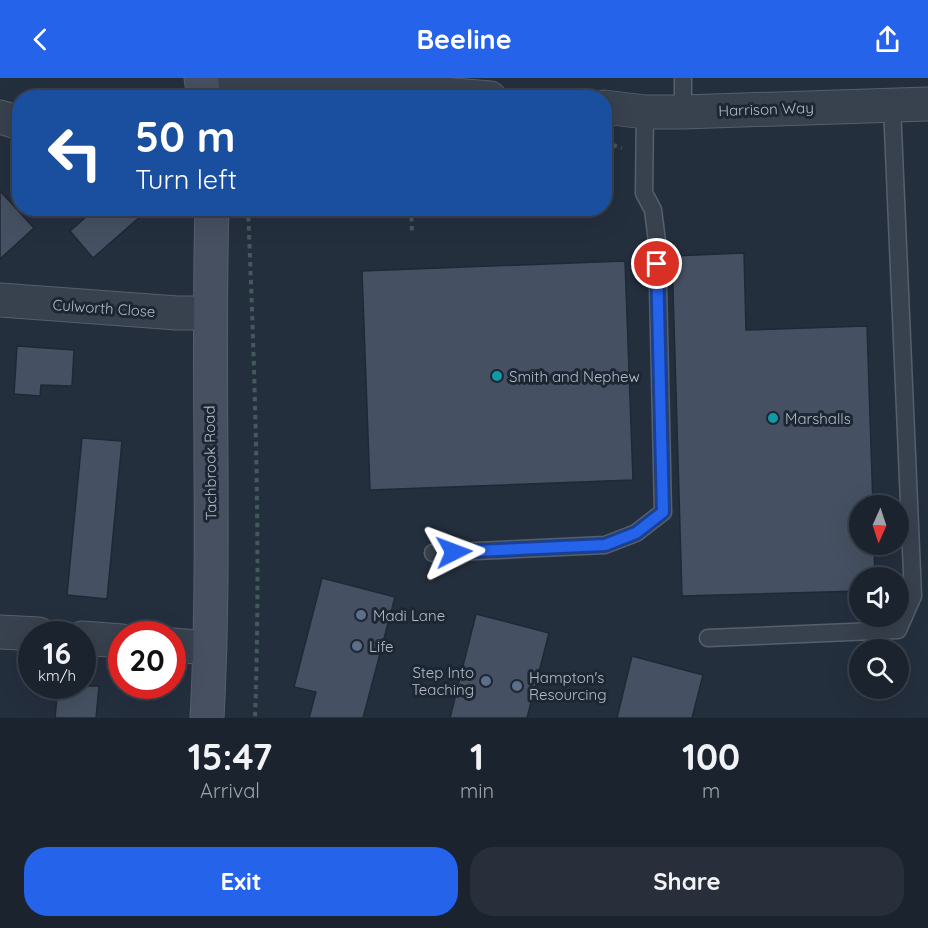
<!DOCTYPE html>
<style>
:root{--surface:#1b232e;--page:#282f3a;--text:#f1f3f6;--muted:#a0a4aa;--line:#39404a;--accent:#2563eb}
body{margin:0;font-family:Quicksand,sans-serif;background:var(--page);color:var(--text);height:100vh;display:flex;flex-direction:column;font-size:22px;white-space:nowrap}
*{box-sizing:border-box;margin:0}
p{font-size:20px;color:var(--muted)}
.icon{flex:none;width:33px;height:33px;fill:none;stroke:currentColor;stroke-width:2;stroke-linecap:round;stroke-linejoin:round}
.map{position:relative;height:640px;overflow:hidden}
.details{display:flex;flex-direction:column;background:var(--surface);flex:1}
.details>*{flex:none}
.guide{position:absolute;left:12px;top:12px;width:600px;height:126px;border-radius:24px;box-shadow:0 6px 24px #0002,0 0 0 2px var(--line);background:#1a4fa0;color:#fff;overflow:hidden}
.needle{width:39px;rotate:183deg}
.tools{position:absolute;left:849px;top:417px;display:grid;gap:12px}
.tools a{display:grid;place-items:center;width:60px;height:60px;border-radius:50%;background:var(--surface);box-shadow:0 6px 24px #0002,0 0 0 2px var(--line);font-size:30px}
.speed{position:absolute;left:18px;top:543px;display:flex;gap:12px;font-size:30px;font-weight:700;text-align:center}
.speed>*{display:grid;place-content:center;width:78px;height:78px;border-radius:50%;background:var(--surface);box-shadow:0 6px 24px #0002,0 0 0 2px var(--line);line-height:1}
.speed small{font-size:15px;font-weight:400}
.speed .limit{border:9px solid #d22;background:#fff;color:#111}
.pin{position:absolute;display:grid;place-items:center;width:51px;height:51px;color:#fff;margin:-26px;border:3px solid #fff;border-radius:50%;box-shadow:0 2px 6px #0007}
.me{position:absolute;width:66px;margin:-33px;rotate:87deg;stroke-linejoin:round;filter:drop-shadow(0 0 4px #0008)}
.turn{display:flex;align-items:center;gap:21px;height:126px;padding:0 24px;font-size:27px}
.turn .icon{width:78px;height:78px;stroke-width:2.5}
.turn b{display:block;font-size:42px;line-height:51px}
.eta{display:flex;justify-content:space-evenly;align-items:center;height:102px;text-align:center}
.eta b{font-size:36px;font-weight:800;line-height:42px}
.action{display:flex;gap:12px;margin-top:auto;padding:12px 24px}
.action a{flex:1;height:69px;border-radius:24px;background:var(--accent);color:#fff;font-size:24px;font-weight:800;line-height:69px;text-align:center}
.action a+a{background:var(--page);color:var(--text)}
header{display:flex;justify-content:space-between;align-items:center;height:78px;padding:0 24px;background:var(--accent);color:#fff;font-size:27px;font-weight:800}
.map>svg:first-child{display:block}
.building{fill:#455162;stroke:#1f2835;stroke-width:1.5}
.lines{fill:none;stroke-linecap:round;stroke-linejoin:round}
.lane-casing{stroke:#565f6c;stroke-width:19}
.street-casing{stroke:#565f6c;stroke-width:35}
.secondary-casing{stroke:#565f6c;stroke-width:35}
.path{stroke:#44595c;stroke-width:4;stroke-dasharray:4.5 4.5;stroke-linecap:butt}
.lane{stroke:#38414e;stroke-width:16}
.street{stroke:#38414e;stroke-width:33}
.secondary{stroke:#465061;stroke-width:33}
.route-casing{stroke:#184099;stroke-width:15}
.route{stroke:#2563eb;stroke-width:10}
.culture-dot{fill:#0f9aa8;stroke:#1d2633;stroke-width:2}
.service-dot{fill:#5c6f8a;stroke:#1d2633;stroke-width:2}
.labels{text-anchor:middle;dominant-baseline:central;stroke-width:6;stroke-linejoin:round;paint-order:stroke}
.street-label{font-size:15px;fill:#b4bcc9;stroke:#1d2633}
.poi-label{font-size:15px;fill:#b4bcc9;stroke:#1d2633;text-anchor:start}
</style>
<header><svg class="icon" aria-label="back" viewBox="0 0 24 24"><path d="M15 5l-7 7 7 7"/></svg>Beeline<svg class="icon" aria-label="share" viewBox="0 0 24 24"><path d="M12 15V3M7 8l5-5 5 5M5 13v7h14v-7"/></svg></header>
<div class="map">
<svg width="928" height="640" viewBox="0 0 928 640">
<rect width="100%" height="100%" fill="#242f3e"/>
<!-- building -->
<g class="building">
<path d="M 0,113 L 34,150 L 0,181 Z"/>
<path d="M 96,130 L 150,130 L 93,180 L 70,153 Z"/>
<path d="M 744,175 L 746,252 L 867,248 L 873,428 L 860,428 L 860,466 L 874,466 L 875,500 L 860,500 L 860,513 L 682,518 L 672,178 Z"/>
<path d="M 625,183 L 633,402 L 370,412 L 362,193 Z"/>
<path d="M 17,268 L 74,272 L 72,308 L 41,307 L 40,318 L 14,316 Z"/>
<path d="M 82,360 L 122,363 L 107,521 L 67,517 Z"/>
<path d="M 322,500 L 395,519 L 363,640 L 309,640 L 316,614 L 294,609 Z"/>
<path d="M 476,536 L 549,555 L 527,640 L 450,640 Z"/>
<path d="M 632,578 L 703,597 L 692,640 L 617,640 Z"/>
<path d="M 58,608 L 99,608 L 96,640 L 55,640 Z"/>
</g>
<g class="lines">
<!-- lane casing -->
<g class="lane-casing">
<g id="lane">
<path d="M 683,0 L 683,34"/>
<path d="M 433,475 L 605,467 L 636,455 L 663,434 L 657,163 L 653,132 L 644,115 L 645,34"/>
<path d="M 708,560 L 898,552 L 913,518 L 892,28"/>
</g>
</g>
<!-- street casing -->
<g class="street-casing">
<g id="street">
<path d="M 203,14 L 442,16 L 490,20"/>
<path d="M 604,29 L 645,34 L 683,34 L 928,26"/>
<path d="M 0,39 L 20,45"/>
<path d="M 0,222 L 177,235 L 209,235"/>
<path d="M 0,554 L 39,556"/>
<path d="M 82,560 L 122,563"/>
<path d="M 172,567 L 210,570"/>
</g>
</g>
<!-- secondary casing -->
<g class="secondary-casing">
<g id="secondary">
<path d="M 201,0 L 204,20"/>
<path d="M 207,640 C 216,470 207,300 212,130"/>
</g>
</g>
<!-- path -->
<g class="path">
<path d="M 604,64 L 622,70"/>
<path d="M 248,130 C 255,300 261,470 255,640"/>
<path d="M 411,130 L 412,154"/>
</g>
<!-- lane -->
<use href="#lane" class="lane"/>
<!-- street -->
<use href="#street" class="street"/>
<!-- secondary -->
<use href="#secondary" class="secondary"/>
</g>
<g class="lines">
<!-- route casing -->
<g class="route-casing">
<path id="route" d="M 454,474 L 605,467 L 636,455 L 663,434 L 657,186"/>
</g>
<!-- route -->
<use href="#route" class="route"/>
</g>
<!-- markers -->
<g class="culture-dot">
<circle cx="497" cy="298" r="6"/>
<circle cx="773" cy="340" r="6"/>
</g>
<g class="service-dot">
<circle cx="361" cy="537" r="6"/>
<circle cx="357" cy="568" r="6"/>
<circle cx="486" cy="603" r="6"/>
<circle cx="517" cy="608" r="6"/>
</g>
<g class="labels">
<!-- street labels -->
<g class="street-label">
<text transform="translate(766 31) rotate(-2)">Harrison Way</text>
<text transform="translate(104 230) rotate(4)">Culworth Close</text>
<text transform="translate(210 385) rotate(-91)">Tachbrook Road</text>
</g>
<!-- poi labels -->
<g class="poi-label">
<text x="509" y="298">Smith and Nephew</text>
<text x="785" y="340">Marshalls</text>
<text x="373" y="537">Madi Lane</text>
<text x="369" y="568">Life</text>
<text x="474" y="594" text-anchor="end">Step Into<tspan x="474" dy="17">Teaching</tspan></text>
<text x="529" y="599">Hampton's<tspan x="529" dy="17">Resourcing</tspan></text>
</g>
</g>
</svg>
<div class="tools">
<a><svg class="needle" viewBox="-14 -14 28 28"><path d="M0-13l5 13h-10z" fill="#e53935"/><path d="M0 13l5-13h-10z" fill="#a0a4aa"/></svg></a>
<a><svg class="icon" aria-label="sound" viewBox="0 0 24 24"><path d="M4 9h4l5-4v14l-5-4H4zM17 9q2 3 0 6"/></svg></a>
<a><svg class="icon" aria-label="search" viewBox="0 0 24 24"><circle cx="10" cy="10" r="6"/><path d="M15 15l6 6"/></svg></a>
</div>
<div class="speed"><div>16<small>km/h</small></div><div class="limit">20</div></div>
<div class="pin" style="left:657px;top:186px;background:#d93025"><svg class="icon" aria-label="arrive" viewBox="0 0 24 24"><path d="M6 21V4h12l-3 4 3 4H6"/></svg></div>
<svg class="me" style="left:454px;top:474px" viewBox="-20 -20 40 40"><path d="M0-17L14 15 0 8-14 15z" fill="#2563eb" stroke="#fff" stroke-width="4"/></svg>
<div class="guide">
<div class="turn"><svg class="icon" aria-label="left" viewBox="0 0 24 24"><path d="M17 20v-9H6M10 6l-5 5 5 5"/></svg><div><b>50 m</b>Turn left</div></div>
</div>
</div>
<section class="details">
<div class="eta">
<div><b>15:47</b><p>Arrival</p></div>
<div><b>1</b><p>min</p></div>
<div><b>100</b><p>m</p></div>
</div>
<div class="action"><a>Exit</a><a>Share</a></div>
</section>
